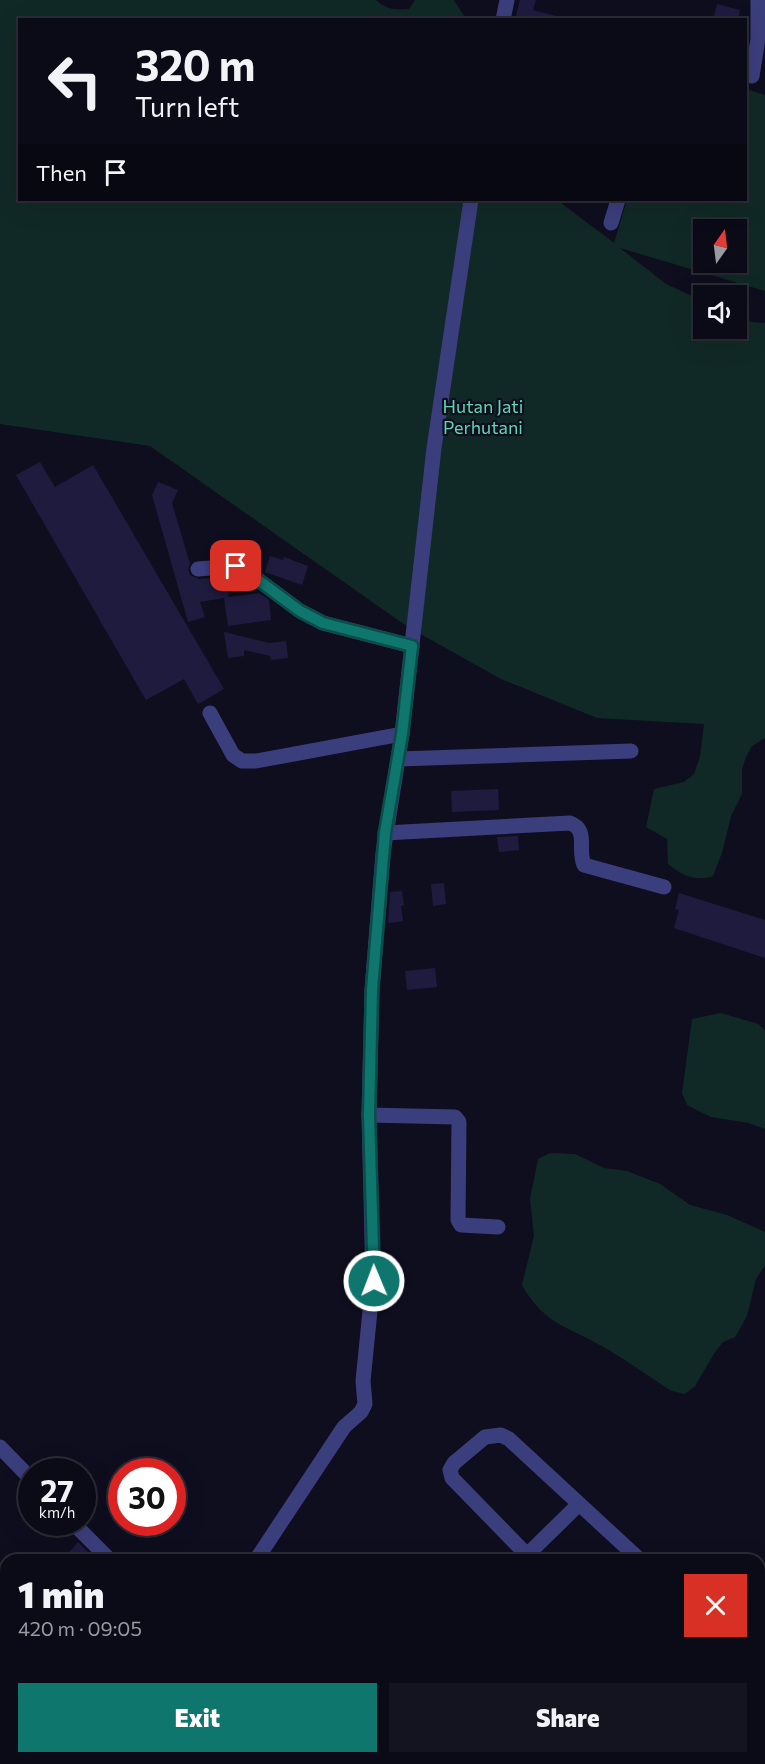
<!DOCTYPE html>
<meta charset="utf-8">
<style>
:root{--surface:#0b0a17;--page:#141320;--text:#f1f3f6;--muted:#9a9aa1;--line:#2b2b36;--accent:#0f766e}
body{margin:0;font-family:Commissioner,sans-serif;background:var(--page);color:var(--text);height:100vh;display:flex;flex-direction:column;font-size:22px;white-space:nowrap}
*{box-sizing:border-box;margin:0}
p{font-size:20px;color:var(--muted)}
.icon{flex:none;width:33px;height:33px;fill:none;stroke:currentColor;stroke-width:2;stroke-linecap:round;stroke-linejoin:round}
.map{position:relative;flex:1;overflow:hidden}
.side{position:absolute;left:0px;top:1554px;width:765px;height:210px;display:flex;flex-direction:column;background:var(--surface);border-radius:18px 18px 0 0;box-shadow:0 6px 24px #0002,0 0 0 2px var(--line)}
.side>*{flex:none}
.top-card{position:absolute;left:18px;top:18px;width:729px;height:183px;border-radius:0px;box-shadow:0 6px 24px #0002,0 0 0 2px var(--line);background:#0b0a17;color:var(--text);overflow:hidden}
.needle{width:39px;rotate:14deg}
.controls{position:absolute;left:693px;top:219px;display:grid;gap:12px}
.controls a{display:grid;place-items:center;width:54px;height:54px;border-radius:0px;background:var(--surface);box-shadow:0 6px 24px #0002,0 0 0 2px var(--line);font-size:30px}
.speed{position:absolute;left:18px;top:1458px;display:flex;gap:12px;font-size:30px;font-weight:700;text-align:center}
.speed>*{display:grid;place-content:center;width:78px;height:78px;border-radius:50%;background:var(--surface);box-shadow:0 6px 24px #0002,0 0 0 2px var(--line);line-height:1}
.speed small{font-size:15px;font-weight:400}
.speed .limit{border:9px solid #d22;background:#fff;color:#111}
.pin{position:absolute;display:grid;place-items:center;width:51px;height:51px;color:#fff;margin:-26px;border-radius:12px;box-shadow:0 3px 9px #0006}
.me{position:absolute;width:66px;margin:-33px;rotate:359deg;stroke-linejoin:round;filter:drop-shadow(0 0 4px #0008)}
.turn{display:flex;align-items:center;gap:21px;height:126px;padding:0 18px;font-size:27px}
.turn .icon{width:78px;height:78px;stroke-width:2.5}
.turn b{display:block;font-size:42px;line-height:51px}
.then{display:flex;align-items:center;height:57px;padding:0 18px;background:#0003;gap:12px;font-size:22px}
.round{display:grid;place-items:center;flex:none;width:63px;height:63px;border-radius:0px;background:var(--page)}
.head{display:flex;align-items:center;justify-content:space-between;height:102px;padding:0 18px}
h1{font-size:36px;font-weight:800;line-height:45px}
.primary-button{display:flex;gap:12px;margin-top:auto;padding:12px 18px}
.primary-button a{flex:1;height:69px;border-radius:0px;background:var(--accent);color:#fff;font-size:24px;font-weight:800;line-height:69px;text-align:center}
.primary-button a+a{background:var(--page);color:var(--text)}
.map>svg:first-child{display:block}
.green{fill:#112926;fill-rule:evenodd}
.building{fill:#1f1b3f}
.lines{fill:none;stroke-linecap:round;stroke-linejoin:round}
.minor{stroke:#3b3e7c;stroke-width:15}
.route-casing{stroke:#0a4d48;stroke-width:15}
.route{stroke:#0f766e;stroke-width:10}
.labels{text-anchor:middle;dominant-baseline:central;stroke-width:4.5;stroke-linejoin:round;paint-order:stroke}
.park-label{font-size:18px;fill:#5fd8b1;stroke:#0f0e1f}
</style>
<div class="map">
<svg width="765" height="1764" viewBox="0 0 765 1764">
<rect width="100%" height="100%" fill="#0f0e1f"/>
<!-- green -->
<g class="green">
<path d="M 0,0 L 376,0 C 386,10 396,10 409,9 L 415,0 L 454,0 L 466,19 L 20,20 L 20,200 L 557,200 L 614,243 L 627,200 L 746,200 L 746,89 L 765,95 L 765,291 L 620,248 L 666,284 L 703,301 L 704,328 L 736,328 L 737,315 L 752,322 L 765,323 L 765,738 L 752,746 L 746,757 L 742,769 L 742,794 L 731,816 L 722,853 L 713,876 C 696,882 681,875 668,864 L 667,839 L 646,827 L 654,789 L 684,782 L 694,774 L 700,757 L 704,724 L 597,718 L 501,679 L 408,627 L 150,446 L 0,424 ZM 704,230 L 736,230 L 736,262 L 704,262 Z"/>
<path d="M 721,1013 L 758,1024 L 765,1030 L 765,1129 L 749,1123 L 711,1117 L 687,1105 L 682,1093 L 692,1019 Z"/>
<path d="M 550,1153 L 575,1154 L 604,1168 L 627,1171 L 660,1184 L 690,1205 L 727,1215 L 765,1232 L 765,1265 L 756,1279 L 747,1316 L 735,1337 L 723,1342 L 715,1352 L 695,1386 L 685,1394 L 672,1391 C 650,1377 628,1361 605,1348 C 569,1326 546,1327 522,1285 L 534,1236 L 530,1199 L 538,1159 Z"/>
</g>
<!-- building -->
<g class="building">
<path d="M 520,0 L 536,0 L 533,10 L 556,16 L 555,20 L 515,20 Z"/>
<path d="M 717,4 L 740,10 L 738,20 L 713,20 Z"/>
<path d="M 40,462 L 55,487 L 93,465 L 224,689 L 198,704 L 184,679 L 146,700 L 16,475 Z"/>
<path d="M 158,482 L 178,490 L 172,503 L 190,564 L 188,569 L 190,575 L 199,579 L 225,577 L 229,597 L 259,593 L 269,600 L 271,620 L 228,626 L 224,598 L 200,602 L 205,617 L 188,622 L 152,495 Z"/>
<path d="M 270,556 L 283,560 L 284,557 L 308,566 L 302,585 L 265,572 Z"/>
<path d="M 224,632 L 269,643 L 286,641 L 288,658 L 271,660 L 270,656 L 244,650 L 244,656 L 228,658 Z"/>
<path d="M 498,789 L 499,810 L 452,812 L 451,791 Z"/>
<path d="M 518,836 L 519,850 L 499,852 L 497,837 Z"/>
<path d="M 444,883 L 446,904 L 433,906 L 431,884 Z"/>
<path d="M 402,891 L 404,905 L 401,906 L 403,921 L 388,923 L 390,892 Z"/>
<path d="M 679,893 L 765,920 L 765,958 L 674,928 L 679,910 L 675,909 Z"/>
<path d="M 435,968 L 437,987 L 407,990 L 405,971 Z"/>
<path d="M 78,1542 L 96,1560 L 63,1560 Z"/>
</g>
<g class="lines">
<!-- minor -->
<g class="minor">
<path d="M 503,20 L 507,0"/>
<path d="M 752,76 L 758,39 L 758,0"/>
<path d="M 611,223 L 618,200"/>
<path d="M 198,569 L 236,566 L 246,571 L 300,611 L 323,623 L 412,646"/>
<path d="M 210,713 L 233,755 L 242,761 L 256,761 L 402,734"/>
<path d="M 399,759 L 631,751"/>
<path d="M 385,833 L 570,823 C 589,830 577,849 584,865 L 664,887"/>
<path d="M 369,1115 L 455,1117 L 459,1122 L 458,1220 L 461,1225 L 498,1227"/>
<path d="M 0,1447 L 32,1480"/>
<path d="M 72,1522 L 110,1560"/>
<path d="M 256,1560 L 344,1427 L 361,1412 L 365,1404 L 363,1381 L 373,1281 L 369,1115 L 372,990 L 383,853 L 402,734 L 434,448 L 471,200"/>
<path d="M 522,1560 L 579,1504"/>
<path d="M 532,1560 L 452,1478 L 450,1470 L 454,1463 L 485,1437 L 501,1435 L 509,1439 L 640,1560"/>
<path d="M 0,1653 L 6,1658"/>
<path d="M 759,1654 L 765,1659"/>
<path d="M 759,1683 L 765,1677"/>
<path d="M 0,1699 L 6,1691"/>
<path d="M 0,1712 L 6,1716"/>
<path d="M 71,1758 L 80,1764"/>
<path d="M 162,1758 L 170,1764"/>
<path d="M 307,1758 L 311,1764"/>
<path d="M 690,1762 L 694,1758"/>
<path d="M 114,1764 L 118,1758"/>
</g>
</g>
<g class="lines">
<!-- route casing -->
<g class="route-casing">
<path id="route" d="M 236,566 L 246,571 L 300,611 L 323,623 L 412,646 L 402,734 L 385,833 L 372,990 L 369,1115 L 374,1281"/>
</g>
<!-- route -->
<use href="#route" class="route"/>
</g>
<g class="labels">
<!-- park labels -->
<g class="park-label">
<text x="483" y="406">Hutan Jati<tspan x="483" dy="21">Perhutani</tspan></text>
</g>
</g>
</svg>
<div class="controls">
<a><svg class="needle" viewBox="-14 -14 28 28"><path d="M0-13l5 13h-10z" fill="#e53935"/><path d="M0 13l5-13h-10z" fill="#9a9aa1"/></svg></a>
<a><svg class="icon" aria-label="sound" viewBox="0 0 24 24"><path d="M4 9h4l5-4v14l-5-4H4zM17 9q2 3 0 6"/></svg></a>
</div>
<div class="speed"><div>27<small>km/h</small></div><div class="limit">30</div></div>
<div class="pin" style="left:236px;top:566px;background:#d93025"><svg class="icon" aria-label="arrive" viewBox="0 0 24 24"><path d="M6 21V4h12l-3 4 3 4H6"/></svg></div>
<svg class="me" style="left:374px;top:1281px" viewBox="-20 -20 40 40"><circle r="17" fill="#0f766e" stroke="#fff" stroke-width="3"/><path d="M0-11L8 9 0 5-8 9z" fill="#fff"/></svg>
<div class="top-card">
<div class="turn"><svg class="icon" aria-label="left" viewBox="0 0 24 24"><path d="M17 20v-9H6M10 6l-5 5 5 5"/></svg><div><b>320 m</b>Turn left</div></div>
<div class="then">Then<svg class="icon" aria-label="arrive" viewBox="0 0 24 24"><path d="M6 21V4h12l-3 4 3 4H6"/></svg></div>
</div>
<section class="side">
<div class="head"><div><h1>1 min</h1><p>420 m · 09:05</p></div><a class="round" style="background:#d93025;color:#fff"><svg class="icon" aria-label="close" viewBox="0 0 24 24"><path d="M6 6l12 12M18 6L6 18"/></svg></a></div>
<div class="primary-button"><a>Exit</a><a>Share</a></div>
</section>
</div>
